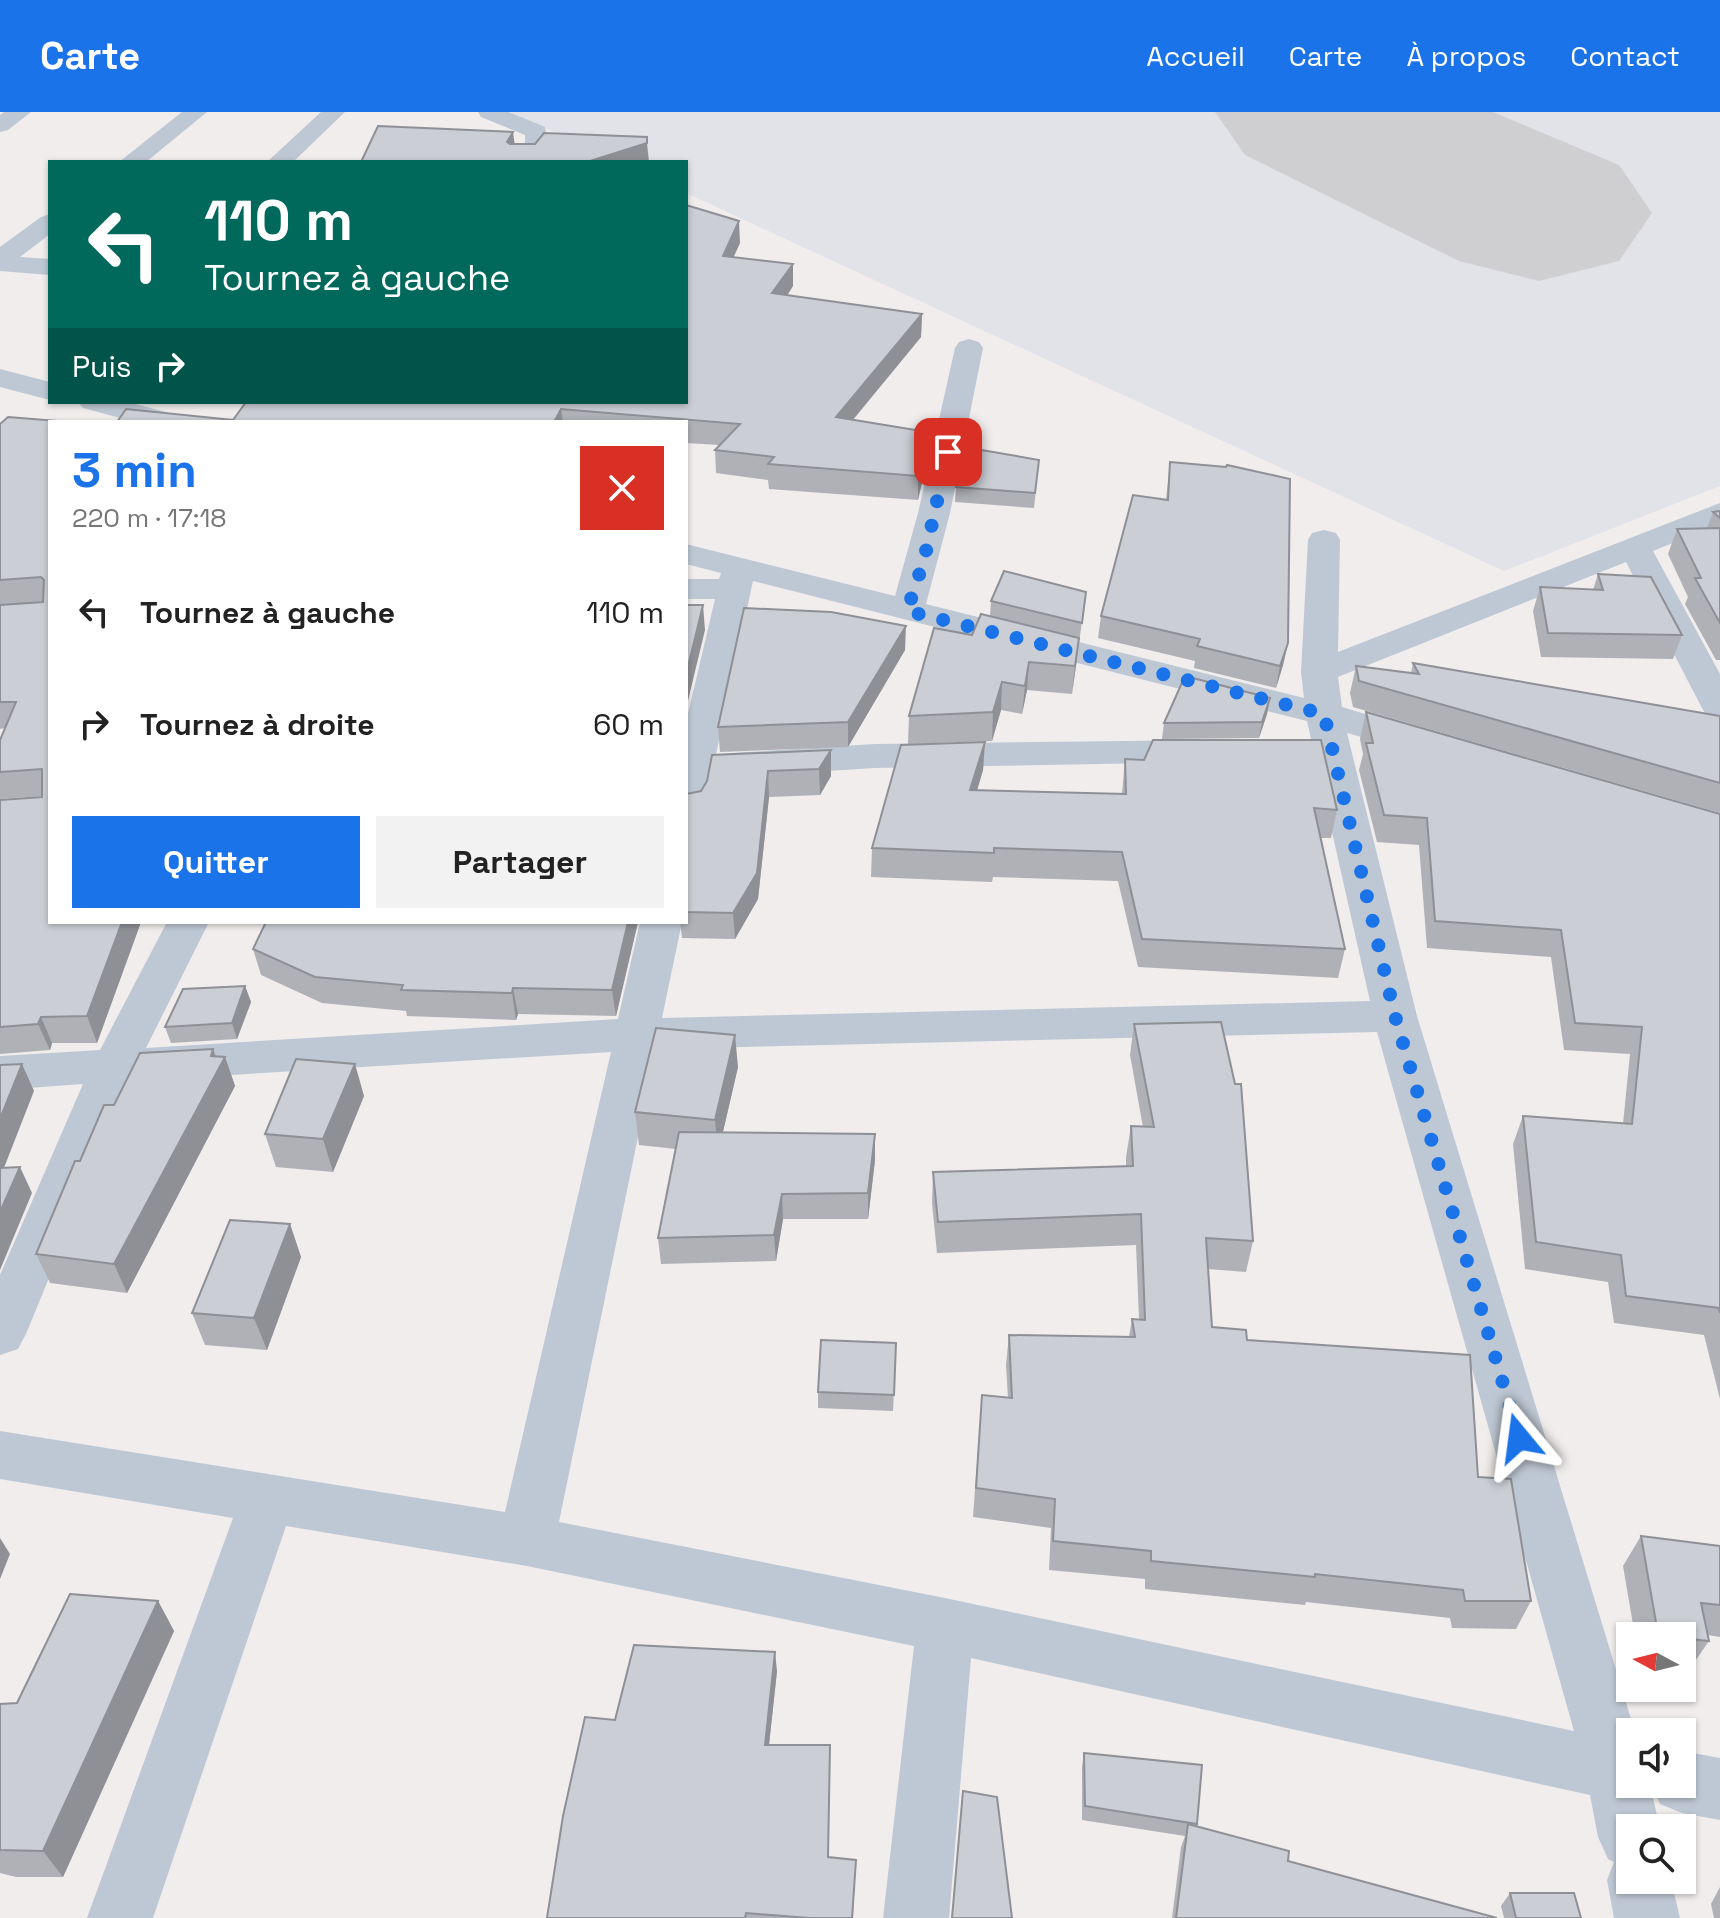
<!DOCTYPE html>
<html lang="fr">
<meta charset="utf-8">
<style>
:root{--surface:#fff;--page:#f2f2f2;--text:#222;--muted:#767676;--accent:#1a73e8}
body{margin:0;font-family:"Space Grotesk",sans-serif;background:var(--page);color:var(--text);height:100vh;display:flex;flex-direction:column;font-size:30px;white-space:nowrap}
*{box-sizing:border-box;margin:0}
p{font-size:26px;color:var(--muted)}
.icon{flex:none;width:44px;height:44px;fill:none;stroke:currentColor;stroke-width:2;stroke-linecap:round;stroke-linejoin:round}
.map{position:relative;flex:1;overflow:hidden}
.drawer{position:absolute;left:48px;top:308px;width:640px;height:504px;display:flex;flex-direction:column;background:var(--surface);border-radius:0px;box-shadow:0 2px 6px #0004}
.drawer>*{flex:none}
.banner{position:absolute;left:48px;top:48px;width:640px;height:244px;border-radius:0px;box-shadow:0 2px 6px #0004;background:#00695c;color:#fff;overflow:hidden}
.needle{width:52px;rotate:277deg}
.tools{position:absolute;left:1616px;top:1510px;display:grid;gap:16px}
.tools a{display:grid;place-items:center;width:80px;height:80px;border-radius:0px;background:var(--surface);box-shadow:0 2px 6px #0004;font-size:40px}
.pin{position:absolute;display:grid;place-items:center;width:68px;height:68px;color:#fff;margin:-34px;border-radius:16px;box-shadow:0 4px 12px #0006}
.me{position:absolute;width:88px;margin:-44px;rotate:344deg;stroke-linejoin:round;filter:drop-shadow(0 0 6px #0008)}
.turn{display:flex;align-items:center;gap:28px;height:168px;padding:0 24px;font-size:36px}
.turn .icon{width:104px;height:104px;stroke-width:2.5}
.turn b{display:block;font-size:56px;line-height:68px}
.then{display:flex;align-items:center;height:76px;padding:0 24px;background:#0003;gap:16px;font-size:30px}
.round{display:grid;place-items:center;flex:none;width:84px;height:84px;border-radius:0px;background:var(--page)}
.summary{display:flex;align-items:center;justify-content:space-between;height:136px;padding:0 24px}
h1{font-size:48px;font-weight:800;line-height:60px;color:var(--accent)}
.cta{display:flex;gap:16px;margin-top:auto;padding:16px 24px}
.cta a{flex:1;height:92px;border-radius:0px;background:var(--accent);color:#fff;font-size:32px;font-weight:800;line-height:92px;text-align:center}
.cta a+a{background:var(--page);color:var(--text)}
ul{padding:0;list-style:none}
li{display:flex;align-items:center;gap:24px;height:112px;padding:0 24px}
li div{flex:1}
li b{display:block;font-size:30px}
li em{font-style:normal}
header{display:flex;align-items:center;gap:48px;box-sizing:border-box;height:112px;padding:0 40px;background:var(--accent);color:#fff}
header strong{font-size:38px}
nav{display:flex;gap:44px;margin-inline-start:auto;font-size:28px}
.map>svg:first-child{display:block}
.airport{fill:#e1e3e8}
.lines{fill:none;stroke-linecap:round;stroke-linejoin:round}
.runway{fill:#cfcfd2;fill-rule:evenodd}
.minor{fill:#bec8d4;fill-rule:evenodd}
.wall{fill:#afb1b7}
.shaded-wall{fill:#8e9095}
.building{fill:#cbced5;stroke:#8e9095;stroke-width:2}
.route{stroke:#1a73e8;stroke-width:14;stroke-dasharray:0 25.2}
</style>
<header>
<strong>Carte</strong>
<nav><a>Accueil</a><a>Carte</a><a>À propos</a><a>Contact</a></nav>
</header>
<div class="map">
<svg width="1720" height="1806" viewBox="0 0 1720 1806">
<rect width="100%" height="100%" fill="#f0edec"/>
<!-- airport -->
<path class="airport" d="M 510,0 L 1720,0 L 1720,374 L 1504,459 L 686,81 L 686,50 L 618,50 Z"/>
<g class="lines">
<!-- runway -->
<path class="runway" d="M 1215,0 L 1493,0 L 1619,53 L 1652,101 L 1619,149 L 1539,169 L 1459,149 L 1245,43 Z"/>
<!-- minor -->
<g class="minor">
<path d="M 4,0 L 31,0 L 8,18 L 0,20 L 0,3 Z"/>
<path d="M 182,0 L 207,0 L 146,50 L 119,50 Z"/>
<path d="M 321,0 L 345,0 L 293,50 L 267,50 Z"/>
<path d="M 478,0 L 509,0 L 545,15 L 549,32 L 537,50 L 513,50 L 525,32 L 525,23 L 481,5 Z"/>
<path d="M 50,102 L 50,122 L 20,145 L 50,147 L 50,163 L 0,159 L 0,135 L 41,105 Z"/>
<path d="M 969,227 L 979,230 L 983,236 L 950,401 L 926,492 L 1304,586 L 1301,560 L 1308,428 L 1312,421 L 1324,418 L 1336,421 L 1340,428 L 1338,540 L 1720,391 L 1720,412 L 1653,439 L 1720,562 L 1720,607 L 1707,604 L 1702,596 L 1626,450 L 1338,565 L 1342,595 L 1435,623 L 1441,631 L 1435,639 L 1422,642 L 1347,621 L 1417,904 L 1635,1620 L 1630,1620 L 1630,1672 L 1682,1672 L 1682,1639 L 1720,1646 L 1720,1708 L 1682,1701 L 1660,1692 L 1654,1677 L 1652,1682 L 1660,1716 L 1630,1716 L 1630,1768 L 1671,1768 L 1680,1806 L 1614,1806 L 1607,1768 L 1614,1750 L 1608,1747 L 1598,1725 L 1590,1683 L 971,1546 L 949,1806 L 883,1806 L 914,1534 L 527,1454 L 286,1414 L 153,1806 L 87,1806 L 233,1406 L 0,1367 L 0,1319 L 505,1400 L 611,940 L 130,969 L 26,1222 L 18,1237 L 0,1243 L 0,1163 L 83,972 L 0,978 L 0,944 L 100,938 L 167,810 L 209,810 L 146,936 L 618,907 L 640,810 L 682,810 L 662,906 L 1370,889 L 1307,609 L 753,469 L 716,642 L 875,632 L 1208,628 L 1221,631 L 1227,639 L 1221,647 L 1208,650 L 875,656 L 711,666 L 706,694 L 700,703 L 686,706 L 686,610 L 715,487 L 686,487 L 686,467 L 719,467 L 721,461 L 686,452 L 686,432 L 895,484 L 918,401 L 955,236 L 959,230 ZM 1377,920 L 1574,1619 L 945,1486 L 559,1410 L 656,937 Z"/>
<path d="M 0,257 L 50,270 L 50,288 L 0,275 Z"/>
<path d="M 78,290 L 128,290 L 181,304 L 185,310 L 135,310 L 83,296 Z"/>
</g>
</g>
<!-- wall -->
<g class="wall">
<path d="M 686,93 L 740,131 L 733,145 L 793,174 L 787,184 L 922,202 L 921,225 L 853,308 L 928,320 L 928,344 L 918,388 L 769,377 L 768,368 L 716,361 L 715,338 L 719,333 L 686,331 L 686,310 L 117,310 L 233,308 L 686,290 Z"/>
<path d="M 70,310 L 50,810 L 141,810 L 97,931 L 52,931 L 50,938 L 0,942 L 0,688 L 42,685 L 42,684 L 0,687 L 0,628 L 5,616 L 0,617 L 0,312 Z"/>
<path d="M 1039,348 L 1034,396 L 955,390 L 956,375 Z"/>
<path d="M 1170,350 L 1288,531 L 1283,553 L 1276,576 L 1194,556 L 1195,549 L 1098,526 L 1101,504 L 1166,388 Z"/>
<path d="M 1720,399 L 1720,548 L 1716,548 L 1685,492 L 1688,485 L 1668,442 L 1677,417 L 1707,416 L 1713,400 Z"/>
<path d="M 1598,462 L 1682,523 L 1673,547 L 1541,545 L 1533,499 L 1540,475 L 1593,478 Z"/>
<path d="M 1086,480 L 1072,582 L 1027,578 L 1022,602 L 1001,598 L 992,629 L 908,632 L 909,604 L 972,523 L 990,504 L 991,489 Z"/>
<path d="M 905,538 L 848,635 L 720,640 L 718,615 Z"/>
<path d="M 1413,551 L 1720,604 L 1720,701 L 1353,595 L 1350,581 L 1356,554 L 1411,561 Z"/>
<path d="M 1270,586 L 1267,602 L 1259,626 L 1162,627 L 1164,611 Z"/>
<path d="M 1366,600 L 1720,702 L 1720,1287 L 1704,1223 L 1614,1211 L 1608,1170 L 1525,1157 L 1513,1032 L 1523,1004 L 1623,1012 L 1630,942 L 1564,938 L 1551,845 L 1427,836 L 1419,733 L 1377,730 L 1359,658 L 1363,642 L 1360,627 Z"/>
<path d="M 985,630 L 983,658 L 977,678 L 1122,682 L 1125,647 L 1337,698 L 1331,726 L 1320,726 L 1345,837 L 1338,866 L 1138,855 L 1118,769 L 993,765 L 992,770 L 871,765 L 872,736 Z"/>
<path d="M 831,638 L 831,664 L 820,683 L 769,685 L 758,787 L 735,827 L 682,826 L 680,810 L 686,810 L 686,682 L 701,679 Z"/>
<path d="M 266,810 L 638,810 L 616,904 L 518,902 L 516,908 L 407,904 L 406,899 L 322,891 L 261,863 L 253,837 Z"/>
<path d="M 245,874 L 251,890 L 237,927 L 171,931 L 165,915 Z"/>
<path d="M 1134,912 L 1253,1129 L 1246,1160 L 1208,1157 L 1212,1215 L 1247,1228 L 1478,1365 L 1531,1489 L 1516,1517 L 1452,1516 L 1450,1506 L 1306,1490 L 1305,1493 L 1145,1477 L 1145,1467 L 1049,1458 L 1051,1416 L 973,1405 L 982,1283 L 1008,1286 L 1006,1253 L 1009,1223 L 1129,1225 L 1132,1207 L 1139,1207 L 1136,1133 L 937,1141 L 932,1091 L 933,1060 L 1126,1054 L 1126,1045 L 1131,1014 L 1143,1015 L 1130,943 Z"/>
<path d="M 213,937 L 216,944 L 225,945 L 235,974 L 127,1181 L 50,1171 L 36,1142 L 80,1049 L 114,993 Z"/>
<path d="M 738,955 L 723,1020 L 875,1048 L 868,1107 L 783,1107 L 776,1149 L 661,1152 L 658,1126 L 676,1037 L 639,1033 L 635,1000 Z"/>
<path d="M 364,984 L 333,1060 L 276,1055 L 265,1022 Z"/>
<path d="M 290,1112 L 301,1145 L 267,1238 L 205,1233 L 192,1201 Z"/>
<path d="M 896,1231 L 893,1299 L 818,1296 L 818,1280 Z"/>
<path d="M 1641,1424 L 1720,1434 L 1720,1525 L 1708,1523 L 1709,1529 L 1689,1558 L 1682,1557 L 1682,1524 L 1635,1524 L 1623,1454 Z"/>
<path d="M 158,1489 L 174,1519 L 63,1765 L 16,1765 L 0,1761 L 0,1592 L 17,1591 Z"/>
<path d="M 777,1559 L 769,1633 L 830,1633 L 828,1746 L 856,1748 L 853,1806 L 547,1806 L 615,1608 Z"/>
<path d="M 1084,1641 L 1197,1712 L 1196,1714 L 1288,1749 L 1497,1806 L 1172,1806 L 1181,1735 L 1185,1724 L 1082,1708 L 1082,1655 Z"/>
<path d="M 1720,1775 L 1720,1806 L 1714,1806 L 1711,1792 Z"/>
<path d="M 1510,1781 L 1581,1806 L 1504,1806 L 1501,1794 Z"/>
</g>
<!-- shaded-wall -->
<g class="shaded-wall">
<path d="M 513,20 L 516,41 L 507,30 Z"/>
<path d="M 647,31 L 649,50 L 587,50 Z"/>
<path d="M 739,109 L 740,131 L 724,166 L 723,144 Z"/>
<path d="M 793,152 L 793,174 L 773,204 L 772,181 Z"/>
<path d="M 922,202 L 921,225 L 836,328 L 836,305 Z"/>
<path d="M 561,297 L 563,310 L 554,310 Z"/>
<path d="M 928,320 L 928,344 L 918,388 L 918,364 Z"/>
<path d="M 703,493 L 705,518 L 686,597 L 686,563 Z"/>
<path d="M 906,514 L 905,538 L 848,635 L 848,610 Z"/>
<path d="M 1079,526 L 1076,554 L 1072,582 L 1075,554 Z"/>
<path d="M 1288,531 L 1283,553 L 1276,576 L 1280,554 Z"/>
<path d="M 1029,550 L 1027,578 L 1022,602 L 1025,574 Z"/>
<path d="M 1002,570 L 1001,598 L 992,629 L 993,600 Z"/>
<path d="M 1270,586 L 1267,602 L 1259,626 L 1262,610 Z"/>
<path d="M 985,630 L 983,658 L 969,706 L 970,678 Z"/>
<path d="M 831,638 L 831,664 L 820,683 L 819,657 Z"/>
<path d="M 768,659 L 769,685 L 758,787 L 735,827 L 733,801 Z"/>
<path d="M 122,810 L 141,810 L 97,931 L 87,904 Z"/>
<path d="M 628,810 L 638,810 L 616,904 L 612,878 Z"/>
<path d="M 245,874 L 251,890 L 237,927 L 232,911 Z"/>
<path d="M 513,876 L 518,902 L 516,908 L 512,881 Z"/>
<path d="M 41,905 L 52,931 L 50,938 L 38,912 Z"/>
<path d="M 735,923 L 738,955 L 718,1041 L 715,1008 Z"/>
<path d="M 213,937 L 219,955 L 225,945 L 235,974 L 127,1181 L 114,1152 Z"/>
<path d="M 22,952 L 34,979 L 0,1066 L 0,1007 Z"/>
<path d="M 355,952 L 364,984 L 333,1060 L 323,1027 Z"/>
<path d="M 875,1022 L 875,1048 L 868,1107 L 868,1081 Z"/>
<path d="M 20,1055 L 32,1081 L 0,1158 L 0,1100 Z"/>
<path d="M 782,1082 L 783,1107 L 776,1149 L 774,1123 Z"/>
<path d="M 290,1112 L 301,1145 L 267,1238 L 254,1206 Z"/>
<path d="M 0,1426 L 10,1442 L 0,1467 Z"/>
<path d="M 158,1489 L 174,1519 L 63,1765 L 43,1739 Z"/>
<path d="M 775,1540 L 777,1559 L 767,1651 L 765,1633 Z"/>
</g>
<!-- building -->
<g class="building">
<path d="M 378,14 L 513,20 L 507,30 L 510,32 L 535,32 L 544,21 L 647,25 L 647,31 L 587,50 L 361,50 Z"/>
<path d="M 686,93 L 739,109 L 723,144 L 793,152 L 772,181 L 922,202 L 836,305 L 928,320 L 918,364 L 768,352 L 774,345 L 715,338 L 740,312 L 561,297 L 554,310 L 117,310 L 126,297 L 233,308 L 246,290 L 686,290 Z"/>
<path d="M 8,305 L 70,310 L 50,310 L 50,810 L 122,810 L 87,904 L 41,905 L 38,912 L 0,915 L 0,688 L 42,685 L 42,657 L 0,660 L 0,628 L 16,590 L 0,590 L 0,493 L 43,490 L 44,468 L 41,465 L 0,468 L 0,312 Z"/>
<path d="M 964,335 L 1039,348 L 1035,381 L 956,375 Z"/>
<path d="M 1170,350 L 1226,355 L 1227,353 L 1290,367 L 1288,531 L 1280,554 L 1197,534 L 1200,527 L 1101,504 L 1133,383 L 1168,388 Z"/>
<path d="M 1720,399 L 1720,406 L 1713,400 Z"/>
<path d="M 1720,416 L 1720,511 L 1695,466 L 1701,466 L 1677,417 Z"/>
<path d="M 1004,459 L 1086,480 L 1082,511 L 991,489 Z"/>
<path d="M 1598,462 L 1651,465 L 1682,523 L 1548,521 L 1540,475 L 1603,478 Z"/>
<path d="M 686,493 L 703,493 L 686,563 Z"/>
<path d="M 744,496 L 831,500 L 906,514 L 848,610 L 718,615 Z"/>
<path d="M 981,502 L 1079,526 L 1075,554 L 1029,550 L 1025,574 L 1002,570 L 993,600 L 909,604 L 934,516 L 972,523 Z"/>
<path d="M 1413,551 L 1720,604 L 1720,671 L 1359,569 L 1356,554 L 1419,562 Z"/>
<path d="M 1185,564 L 1270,586 L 1262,610 L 1164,611 Z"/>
<path d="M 1366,600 L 1720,702 L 1720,1201 L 1719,1196 L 1626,1184 L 1621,1143 L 1536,1130 L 1523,1004 L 1632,1012 L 1642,915 L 1575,911 L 1561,818 L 1435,809 L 1427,706 L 1384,703 L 1366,631 L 1373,631 Z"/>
<path d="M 1153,628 L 1321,628 L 1337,698 L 1314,696 L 1345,837 L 1142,827 L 1122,740 L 994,736 L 994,741 L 872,736 L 901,633 L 985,630 L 970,678 L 1126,682 L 1125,647 L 1144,648 Z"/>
<path d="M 831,638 L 819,657 L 768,659 L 757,761 L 733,801 L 686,800 L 686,682 L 701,679 L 707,669 L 712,643 Z"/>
<path d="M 266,810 L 628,810 L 612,878 L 513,876 L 512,881 L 401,878 L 403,873 L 315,865 L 253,837 Z"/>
<path d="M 245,874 L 232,911 L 165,915 L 183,877 Z"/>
<path d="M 1221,910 L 1235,972 L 1241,972 L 1253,1129 L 1206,1126 L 1212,1215 L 1246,1218 L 1247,1228 L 1470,1243 L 1478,1365 L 1511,1367 L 1531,1489 L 1465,1489 L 1463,1478 L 1315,1462 L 1315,1465 L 1151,1449 L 1151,1439 L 1053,1429 L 1055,1387 L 976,1376 L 982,1283 L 1012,1286 L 1009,1223 L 1135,1225 L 1132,1207 L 1145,1208 L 1141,1102 L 938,1110 L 933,1060 L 1133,1054 L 1131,1014 L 1154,1015 L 1134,912 Z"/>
<path d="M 656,916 L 735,923 L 715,1008 L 635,1000 Z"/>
<path d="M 213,937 L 211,944 L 225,945 L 114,1152 L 36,1142 L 75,1049 L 80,1049 L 104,993 L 114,993 L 140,941 Z"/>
<path d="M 296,947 L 355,952 L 323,1027 L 265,1022 Z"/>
<path d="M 22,952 L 0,1007 L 0,953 Z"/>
<path d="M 679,1020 L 875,1022 L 868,1081 L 782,1082 L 774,1123 L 658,1126 Z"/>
<path d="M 20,1055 L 0,1100 L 0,1056 Z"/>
<path d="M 230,1108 L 290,1112 L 254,1206 L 192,1201 Z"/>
<path d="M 821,1228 L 896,1231 L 894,1283 L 818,1280 Z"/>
<path d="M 1641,1424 L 1720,1434 L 1720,1493 L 1701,1491 L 1709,1529 L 1682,1526 L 1682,1524 L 1658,1522 Z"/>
<path d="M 70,1482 L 158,1489 L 43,1739 L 0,1738 L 0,1592 L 17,1591 Z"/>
<path d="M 634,1533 L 775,1540 L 765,1633 L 830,1633 L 828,1745 L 856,1748 L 852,1806 L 809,1806 L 746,1801 L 745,1806 L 547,1806 L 563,1704 L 585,1605 L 615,1608 Z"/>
<path d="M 1084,1641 L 1202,1653 L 1197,1712 L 1085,1694 Z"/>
<path d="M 963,1679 L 997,1685 L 1012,1806 L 952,1806 Z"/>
<path d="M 1188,1712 L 1289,1739 L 1288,1749 L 1497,1806 L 1176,1806 Z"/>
<path d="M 1510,1781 L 1574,1781 L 1581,1806 L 1516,1806 Z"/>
</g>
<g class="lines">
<!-- route -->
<path class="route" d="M 948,340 L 924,448 L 907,499 L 1324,602 L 1395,904 L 1519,1326"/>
</g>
</svg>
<div class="tools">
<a><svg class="needle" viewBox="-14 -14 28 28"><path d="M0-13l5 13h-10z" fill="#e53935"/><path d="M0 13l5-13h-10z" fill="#767676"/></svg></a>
<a><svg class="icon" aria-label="sound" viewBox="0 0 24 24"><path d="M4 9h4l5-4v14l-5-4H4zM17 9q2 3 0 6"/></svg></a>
<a><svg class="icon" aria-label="search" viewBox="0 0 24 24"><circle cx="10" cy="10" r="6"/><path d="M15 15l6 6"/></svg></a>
</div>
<div class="pin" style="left:948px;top:340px;background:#d93025"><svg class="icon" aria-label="arrive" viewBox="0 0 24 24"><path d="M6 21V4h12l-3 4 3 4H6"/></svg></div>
<svg class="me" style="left:1519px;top:1326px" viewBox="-20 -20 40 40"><path d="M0-17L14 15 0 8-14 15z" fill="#1a73e8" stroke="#fff" stroke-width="4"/></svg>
<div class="banner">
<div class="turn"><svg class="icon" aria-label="left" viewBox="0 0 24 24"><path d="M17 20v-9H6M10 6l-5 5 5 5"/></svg><div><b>110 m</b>Tournez à gauche</div></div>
<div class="then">Puis<svg class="icon" aria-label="right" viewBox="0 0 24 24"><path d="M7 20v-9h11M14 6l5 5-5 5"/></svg></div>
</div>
<section class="drawer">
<div class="summary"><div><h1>3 min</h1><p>220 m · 17:18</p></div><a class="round" style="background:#d93025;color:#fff"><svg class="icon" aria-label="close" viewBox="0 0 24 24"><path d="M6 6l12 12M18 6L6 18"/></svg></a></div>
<ul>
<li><svg class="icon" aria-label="left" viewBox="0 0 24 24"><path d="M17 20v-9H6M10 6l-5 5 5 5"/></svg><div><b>Tournez à gauche</b></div><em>110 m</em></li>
<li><svg class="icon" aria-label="right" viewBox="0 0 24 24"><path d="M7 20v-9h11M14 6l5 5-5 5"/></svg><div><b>Tournez à droite</b></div><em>60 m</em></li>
</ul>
<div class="cta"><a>Quitter</a><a>Partager</a></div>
</section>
</div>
